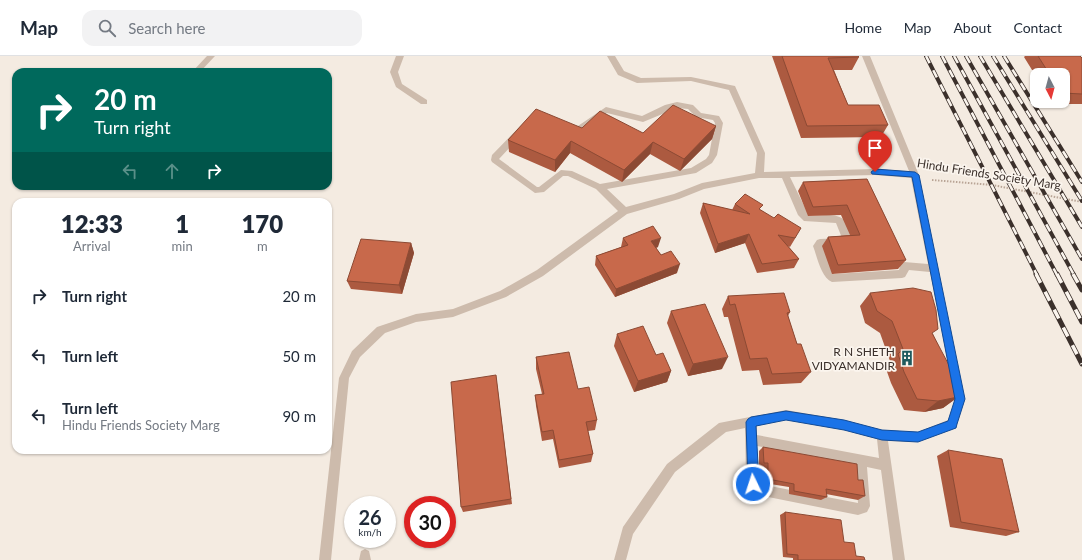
<!DOCTYPE html>
<style>
:root{--surface:#fff;--page:#f2f2f3;--text:#1f2937;--muted:#747a83;--line:#e0e1e3}
body{margin:0;font-family:Lato,sans-serif;background:var(--page);color:var(--text);height:100vh;display:flex;flex-direction:column;font-size:15px;white-space:nowrap}
*{box-sizing:border-box;margin:0}
p{font-size:13px;color:var(--muted)}
.icon{flex:none;width:22px;height:22px;fill:none;stroke:currentColor;stroke-width:2;stroke-linecap:round;stroke-linejoin:round}
.map{position:relative;flex:1;overflow:hidden}
.details{position:absolute;left:12px;top:142px;width:320px;height:256px;display:flex;flex-direction:column;background:var(--surface);border-radius:12px;box-shadow:0 1px 3px #0004}
.details>*{flex:none}
.guide{position:absolute;left:12px;top:12px;width:320px;height:122px;border-radius:12px;box-shadow:0 1px 3px #0004;background:#00695c;color:#fff;overflow:hidden}
.needle{width:26px;rotate:174deg}
.tools{position:absolute;left:1030px;top:12px;display:grid;gap:8px}
.tools a{display:grid;place-items:center;width:40px;height:40px;border-radius:8px;background:var(--surface);box-shadow:0 1px 3px #0004;font-size:20px}
.speed{position:absolute;left:344px;top:440px;display:flex;gap:8px;font-size:20px;font-weight:700;text-align:center}
.speed>*{display:grid;place-content:center;width:52px;height:52px;border-radius:50%;background:var(--surface);box-shadow:0 1px 3px #0004;line-height:1}
.speed small{font-size:10px;font-weight:400}
.speed .limit{border:6px solid #d22;background:#fff;color:#111}
.pin{position:absolute;display:grid;place-items:center;width:34px;height:34px;color:#fff;margin:-41px -17px;border-radius:50% 50% 50% 0;rotate:-45deg;box-shadow:0 0 4px #0007}
.pin .icon{rotate:45deg}
.me{position:absolute;width:44px;margin:-22px;rotate:356deg;stroke-linejoin:round;filter:drop-shadow(0 0 3px #0008)}
.turn{display:flex;align-items:center;gap:14px;height:84px;padding:0 16px;font-size:18px}
.turn .icon{width:52px;height:52px;stroke-width:2.5}
.turn b{display:block;font-size:28px;line-height:34px}
.lanes{display:flex;align-items:center;height:38px;padding:0 16px;background:#0003;justify-content:center;gap:20px;direction:ltr}
.lanes .off{opacity:.35}
.eta{display:flex;justify-content:space-evenly;align-items:center;height:68px;text-align:center}
.eta b{font-size:24px;font-weight:800;line-height:28px}
ul{padding:0;list-style:none}
li{display:flex;align-items:center;gap:12px;height:60px;padding:0 16px}
li div{flex:1}
li b{display:block;font-size:15px}
li em{font-style:normal}
header{display:flex;align-items:center;gap:24px;box-sizing:border-box;height:56px;padding:0 20px;background:var(--surface);border-bottom:1px solid var(--line)}
header strong{font-size:19px}
nav{display:flex;gap:22px;margin-inline-start:auto;font-size:14px}
.search{width:280px;height:36px;background:var(--page);display:flex;align-items:center;gap:10px;box-sizing:border-box;padding:0 14px;border-radius:12px;color:var(--muted);font-size:15px}
.map>svg:first-child{display:block}
.lines{fill:none;stroke-linecap:round;stroke-linejoin:round}
.path{stroke:#b9a596;stroke-width:2;stroke-dasharray:1.5 1.5;stroke-linecap:butt}
.minor{fill:#cdbbac;fill-rule:evenodd}
.rail-far1-casing{stroke:#3b302b;stroke-width:4}
.rail-casing{stroke:#3b302b;stroke-width:5}
.rail-far1{stroke:#fbf5ee;stroke-width:2.5;stroke-dasharray:8;stroke-linecap:butt}
.rail{stroke:#fbf5ee;stroke-width:3.5;stroke-dasharray:10;stroke-linecap:butt}
.wall{fill:#ac5a40}
.shaded-wall{fill:#8c4a34}
.building{fill:#c8694b;stroke:#8c4a34}
.route{fill:#1a73e8;stroke:#114b97}
.labels{text-anchor:middle;dominant-baseline:central;stroke-width:3.5;stroke-linejoin:round;paint-order:stroke}
.street-label{font-size:12px;fill:#3b302b;stroke:#fbf5ee}
.poi-label{font-size:12px;fill:#3b302b;stroke:#fbf5ee;text-anchor:end}
</style>
<header>
<strong>Map</strong>
<div class="search"><svg class="icon" aria-label="search" viewBox="0 0 24 24"><circle cx="10" cy="10" r="6"/><path d="M15 15l6 6"/></svg>Search here</div>
<nav><a>Home</a><a>Map</a><a>About</a><a>Contact</a></nav>
</header>
<div class="map">
<svg width="1082" height="504" viewBox="0 0 1082 504">
<rect width="100%" height="100%" fill="#f4ebe1"/>
<g class="lines">
<!-- path -->
<path class="path" d="M 932,124 L 992,129 L 1082,146"/>
<!-- minor -->
<g class="minor">
<path d="M 207,0 L 215,0 L 200,16 L 192,16 Z"/>
<path d="M 396,0 L 404,0 L 398,16 L 402,28 L 427,44 L 427,48 L 421,48 L 396,31 L 390,16 Z"/>
<path d="M 607,0 L 615,0 L 624,15 L 641,22 L 691,21 L 735,30 L 765,97 L 764,116 L 875,113 L 909,115 L 862,0 L 870,0 L 919,119 L 965,343 L 956,372 L 918,386 L 888,385 L 905,504 L 893,504 L 881,414 L 867,411 L 870,450 L 867,456 L 858,459 L 758,439 L 751,435 L 746,424 L 745,372 L 726,376 L 675,416 L 633,478 L 626,504 L 614,504 L 623,471 L 667,408 L 719,367 L 786,354 L 844,364 L 882,374 L 918,376 L 948,364 L 955,343 L 930,216 L 909,214 L 905,221 L 902,222 L 832,226 C 821,222 817,200 813,190 L 817,184 L 820,183 L 842,182 L 836,167 L 804,165 L 798,159 L 782,122 L 759,122 L 704,133 L 679,143 L 627,158 L 543,220 L 506,241 L 453,261 L 416,266 L 385,277 L 360,301 L 349,322 L 331,504 L 319,504 L 339,322 L 352,295 L 377,271 L 416,258 L 453,253 L 500,235 L 537,214 L 618,155 L 596,133 L 568,120 L 563,120 L 544,136 L 535,137 L 492,106 L 491,104 L 492,99 L 529,61 L 541,62 L 572,74 L 606,51 L 642,60 L 665,49 L 677,46 L 693,49 L 701,57 L 719,60 L 723,67 L 717,99 L 712,107 L 696,117 L 607,133 L 626,151 L 674,138 L 702,127 L 755,117 L 757,97 L 729,34 L 691,25 L 637,27 L 618,19 ZM 677,52 L 688,53 L 696,61 L 713,64 L 715,67 L 709,99 L 706,103 L 691,112 L 600,128 L 572,115 L 561,114 L 539,131 L 537,131 L 499,103 L 534,66 L 573,80 L 607,57 L 643,66 ZM 875,119 L 911,122 L 928,208 L 904,206 L 901,207 L 899,214 L 834,218 L 823,190 L 850,188 L 852,182 L 845,165 C 838,156 819,160 809,160 L 790,121 ZM 786,364 L 844,374 L 877,383 L 879,402 L 757,379 L 757,370 ZM 757,390 L 855,409 L 858,447 L 760,428 L 758,424 Z"/>
<path d="M 365,493 L 369,495 L 371,504 L 359,504 L 361,495 Z"/>
</g>
<!-- rail-far1 casing -->
<g class="rail-far1-casing">
<g id="rail-far1">
<path d="M 926,0 L 1037,219"/>
<path d="M 942,0 L 1057,219"/>
<path d="M 954,0 L 1074,219"/>
<path d="M 966,0 L 1082,203"/>
<path d="M 980,0 L 1082,171"/>
<path d="M 993,0 L 1082,145"/>
<path d="M 1004,0 L 1082,126"/>
</g>
</g>
<!-- rail casing -->
<g class="rail-casing">
<g id="rail">
<path d="M 1036,218 L 1082,308"/>
<path d="M 1057,218 L 1082,266"/>
<path d="M 1073,218 L 1082,234"/>
</g>
</g>
<!-- rail-far1 -->
<use href="#rail-far1" class="rail-far1"/>
<!-- rail -->
<use href="#rail" class="rail"/>
</g>
<!-- wall -->
<g class="wall">
<path d="M 772,0 L 858,0 L 859,1 L 852,14 L 834,14 L 848,49 L 888,69 L 881,81 L 801,82 Z"/>
<path d="M 1025,0 L 1080,0 L 1082,2 L 1082,48 L 1054,48 L 1052,45 L 1063,45 L 1063,19 L 1037,19 L 1037,22 L 1024,1 Z"/>
<path d="M 716,70 L 712,83 L 680,115 L 650,98 L 622,126 L 570,97 L 555,116 L 509,96 L 508,84 L 582,72 L 643,77 Z"/>
<path d="M 867,123 L 906,204 L 898,213 L 832,218 L 822,190 L 828,181 L 850,179 L 841,159 L 808,160 L 798,135 L 803,126 Z"/>
<path d="M 703,147 L 732,154 L 735,148 L 761,154 L 796,181 L 790,191 L 788,190 L 799,203 L 794,212 L 757,217 L 745,187 L 715,197 L 700,157 Z"/>
<path d="M 623,182 L 658,191 L 656,192 L 661,199 L 677,217 L 615,241 L 595,209 L 596,200 L 621,191 Z"/>
<path d="M 411,187 L 414,197 L 402,238 L 351,233 L 347,225 Z"/>
<path d="M 870,237 L 933,278 L 956,330 L 958,341 L 943,352 L 924,356 L 904,354 L 891,327 L 885,310 L 890,305 L 880,277 L 865,267 L 860,250 Z"/>
<path d="M 728,240 L 790,256 L 788,260 L 797,288 L 811,316 L 801,327 L 763,329 L 759,314 L 742,315 L 728,261 L 724,261 L 722,253 Z"/>
<path d="M 671,255 L 722,313 L 688,320 L 667,267 Z"/>
<path d="M 617,278 L 656,299 L 671,315 L 667,326 L 634,336 L 614,290 Z"/>
<path d="M 536,301 L 578,333 L 597,364 L 595,374 L 588,375 L 593,398 L 591,406 L 559,412 L 553,383 L 542,385 L 536,350 L 535,339 L 542,338 L 536,313 Z"/>
<path d="M 496,319 L 512,448 L 463,456 L 461,451 Z"/>
<path d="M 763,391 L 858,424 L 865,440 L 858,444 L 826,438 L 827,441 L 821,444 L 789,438 L 789,431 L 764,427 L 764,411 L 759,411 L 759,395 Z"/>
<path d="M 948,394 L 1019,476 L 1006,480 L 950,471 L 937,400 Z"/>
<path d="M 785,456 L 844,486 L 856,500 L 865,504 L 793,504 L 793,502 L 783,501 L 780,459 Z"/>
</g>
<!-- shaded-wall -->
<g class="shaded-wall">
<path d="M 716,70 L 712,83 L 680,115 L 684,103 Z"/>
<path d="M 571,85 L 570,97 L 555,116 L 555,104 Z"/>
<path d="M 653,86 L 650,98 L 622,126 L 624,114 Z"/>
<path d="M 749,178 L 745,187 L 715,197 L 718,188 Z"/>
<path d="M 661,182 L 658,191 L 649,194 L 651,185 Z"/>
<path d="M 411,187 L 414,197 L 402,238 L 399,229 Z"/>
<path d="M 680,208 L 677,217 L 615,241 L 616,233 Z"/>
<path d="M 728,301 L 722,313 L 688,320 L 693,308 Z"/>
<path d="M 671,315 L 667,326 L 634,336 L 638,325 Z"/>
<path d="M 958,341 L 943,352 L 924,356 L 938,345 Z"/>
</g>
<!-- building -->
<g class="building">
<path d="M 782,0 L 858,0 L 859,1 L 828,2 L 848,49 L 879,49 L 888,69 L 807,70 Z"/>
<path d="M 1038,0 L 1080,0 L 1082,2 L 1082,38 L 1063,37 L 1063,19 L 1050,19 Z"/>
<path d="M 673,49 L 716,70 L 684,103 L 653,86 L 624,114 L 571,85 L 555,104 L 508,84 L 536,53 L 582,72 L 600,55 L 643,77 Z"/>
<path d="M 867,123 L 906,204 L 838,209 L 828,181 L 860,179 L 847,149 L 813,151 L 803,126 Z"/>
<path d="M 745,138 L 763,149 L 759,153 L 774,162 L 778,158 L 801,172 L 795,182 L 778,179 L 799,203 L 762,208 L 749,178 L 718,188 L 703,147 L 750,158 L 735,148 Z"/>
<path d="M 653,170 L 661,182 L 651,185 L 661,199 L 671,195 L 680,208 L 616,233 L 596,200 L 628,189 L 623,182 Z"/>
<path d="M 361,183 L 411,187 L 399,229 L 347,225 Z"/>
<path d="M 913,232 L 931,236 L 936,254 L 938,273 L 932,277 L 951,313 L 957,313 L 961,327 L 956,330 L 958,341 L 938,345 L 917,343 L 904,316 L 898,298 L 903,293 L 892,265 L 877,255 L 870,237 Z"/>
<path d="M 784,237 L 790,256 L 787,257 L 797,288 L 801,288 L 811,316 L 772,318 L 767,302 L 750,303 L 735,248 L 730,249 L 728,240 Z"/>
<path d="M 705,248 L 728,301 L 693,308 L 671,255 Z"/>
<path d="M 643,270 L 656,299 L 663,297 L 671,315 L 638,325 L 617,278 Z"/>
<path d="M 569,296 L 578,333 L 589,331 L 597,364 L 586,366 L 593,398 L 559,404 L 553,374 L 542,376 L 535,339 L 544,338 L 536,301 Z"/>
<path d="M 496,319 L 511,443 L 461,451 L 451,326 Z"/>
<path d="M 763,391 L 857,408 L 858,424 L 863,424 L 865,440 L 826,433 L 827,441 L 794,435 L 794,428 L 768,423 L 768,407 L 764,407 Z"/>
<path d="M 948,394 L 1002,403 L 1019,476 L 961,466 Z"/>
<path d="M 785,456 L 841,464 L 844,486 L 854,487 L 856,500 L 864,501 L 865,504 L 798,504 L 798,499 L 787,498 Z"/>
</g>
<!-- route -->
<path class="route" d="M 875,113 L 915,116 L 919,119 L 965,343 L 957,368 L 956,372 L 918,386 L 882,384 L 844,374 L 786,364 L 756,370 L 759,428 L 757,432 L 753,434 L 750,432 L 748,428 L 746,366 L 748,363 L 751,361 L 786,355 L 844,364 L 882,374 L 918,376 L 948,365 L 955,343 L 912,121 L 872,118 L 871,116 Z"/>
<!-- icons -->
<defs>
<g id="building-bare" transform="scale(1.2)"><path d="M-4-6H4V6H1V3H-1V6H-4ZM-2.5-4.3h1.7v1.8h-1.7ZM.8-4.3h1.7v1.8H.8ZM-2.5-1h1.7V.8h-1.7ZM.8-1h1.7V.8H.8Z" fill="#1f5a5e" stroke="#fbf5ee" stroke-width="2.5" paint-order="stroke"/></g>
</defs>
<g fill-rule="evenodd">
<use href="#building-bare" x="907" y="302"/>
</g>
<g class="labels">
<!-- street labels -->
<g class="street-label">
<text transform="translate(989 118) rotate(9)">Hindu Friends Society Marg</text>
</g>
<!-- poi labels -->
<g class="poi-label">
<text x="895" y="295">R N SHETH<tspan x="895" dy="14">VIDYAMANDIR</tspan></text>
</g>
</g>
</svg>
<div class="tools">
<a><svg class="needle" viewBox="-14 -14 28 28"><path d="M0-13l5 13h-10z" fill="#e53935"/><path d="M0 13l5-13h-10z" fill="#747a83"/></svg></a>
</div>
<div class="speed"><div>26<small>km/h</small></div><div class="limit">30</div></div>
<div class="pin" style="left:875px;top:116px;background:#d93025"><svg class="icon" aria-label="arrive" viewBox="0 0 24 24"><path d="M6 21V4h12l-3 4 3 4H6"/></svg></div>
<svg class="me" style="left:753px;top:428px" viewBox="-20 -20 40 40"><circle r="17" fill="#1a73e8" stroke="#fff" stroke-width="3"/><path d="M0-11L8 9 0 5-8 9z" fill="#fff"/></svg>
<div class="guide">
<div class="turn"><svg class="icon" aria-label="right" viewBox="0 0 24 24"><path d="M7 20v-9h11M14 6l5 5-5 5"/></svg><div><b>20 m</b>Turn right</div></div>
<div class="lanes"><svg class="icon off" aria-label="left" viewBox="0 0 24 24"><path d="M17 20v-9H6M10 6l-5 5 5 5"/></svg><svg class="icon off" aria-label="ahead" viewBox="0 0 24 24"><path d="M12 20V5M6 11l6-6 6 6"/></svg><svg class="icon" aria-label="right" viewBox="0 0 24 24"><path d="M7 20v-9h11M14 6l5 5-5 5"/></svg></div>
</div>
<section class="details">
<div class="eta">
<div><b>12:33</b><p>Arrival</p></div>
<div><b>1</b><p>min</p></div>
<div><b>170</b><p>m</p></div>
</div>
<ul>
<li><svg class="icon" aria-label="right" viewBox="0 0 24 24"><path d="M7 20v-9h11M14 6l5 5-5 5"/></svg><div><b>Turn right</b></div><em>20 m</em></li>
<li><svg class="icon" aria-label="left" viewBox="0 0 24 24"><path d="M17 20v-9H6M10 6l-5 5 5 5"/></svg><div><b>Turn left</b></div><em>50 m</em></li>
<li><svg class="icon" aria-label="left" viewBox="0 0 24 24"><path d="M17 20v-9H6M10 6l-5 5 5 5"/></svg><div><b>Turn left</b><p>Hindu Friends Society Marg</p></div><em>90 m</em></li>
</ul>
</section>
</div>
